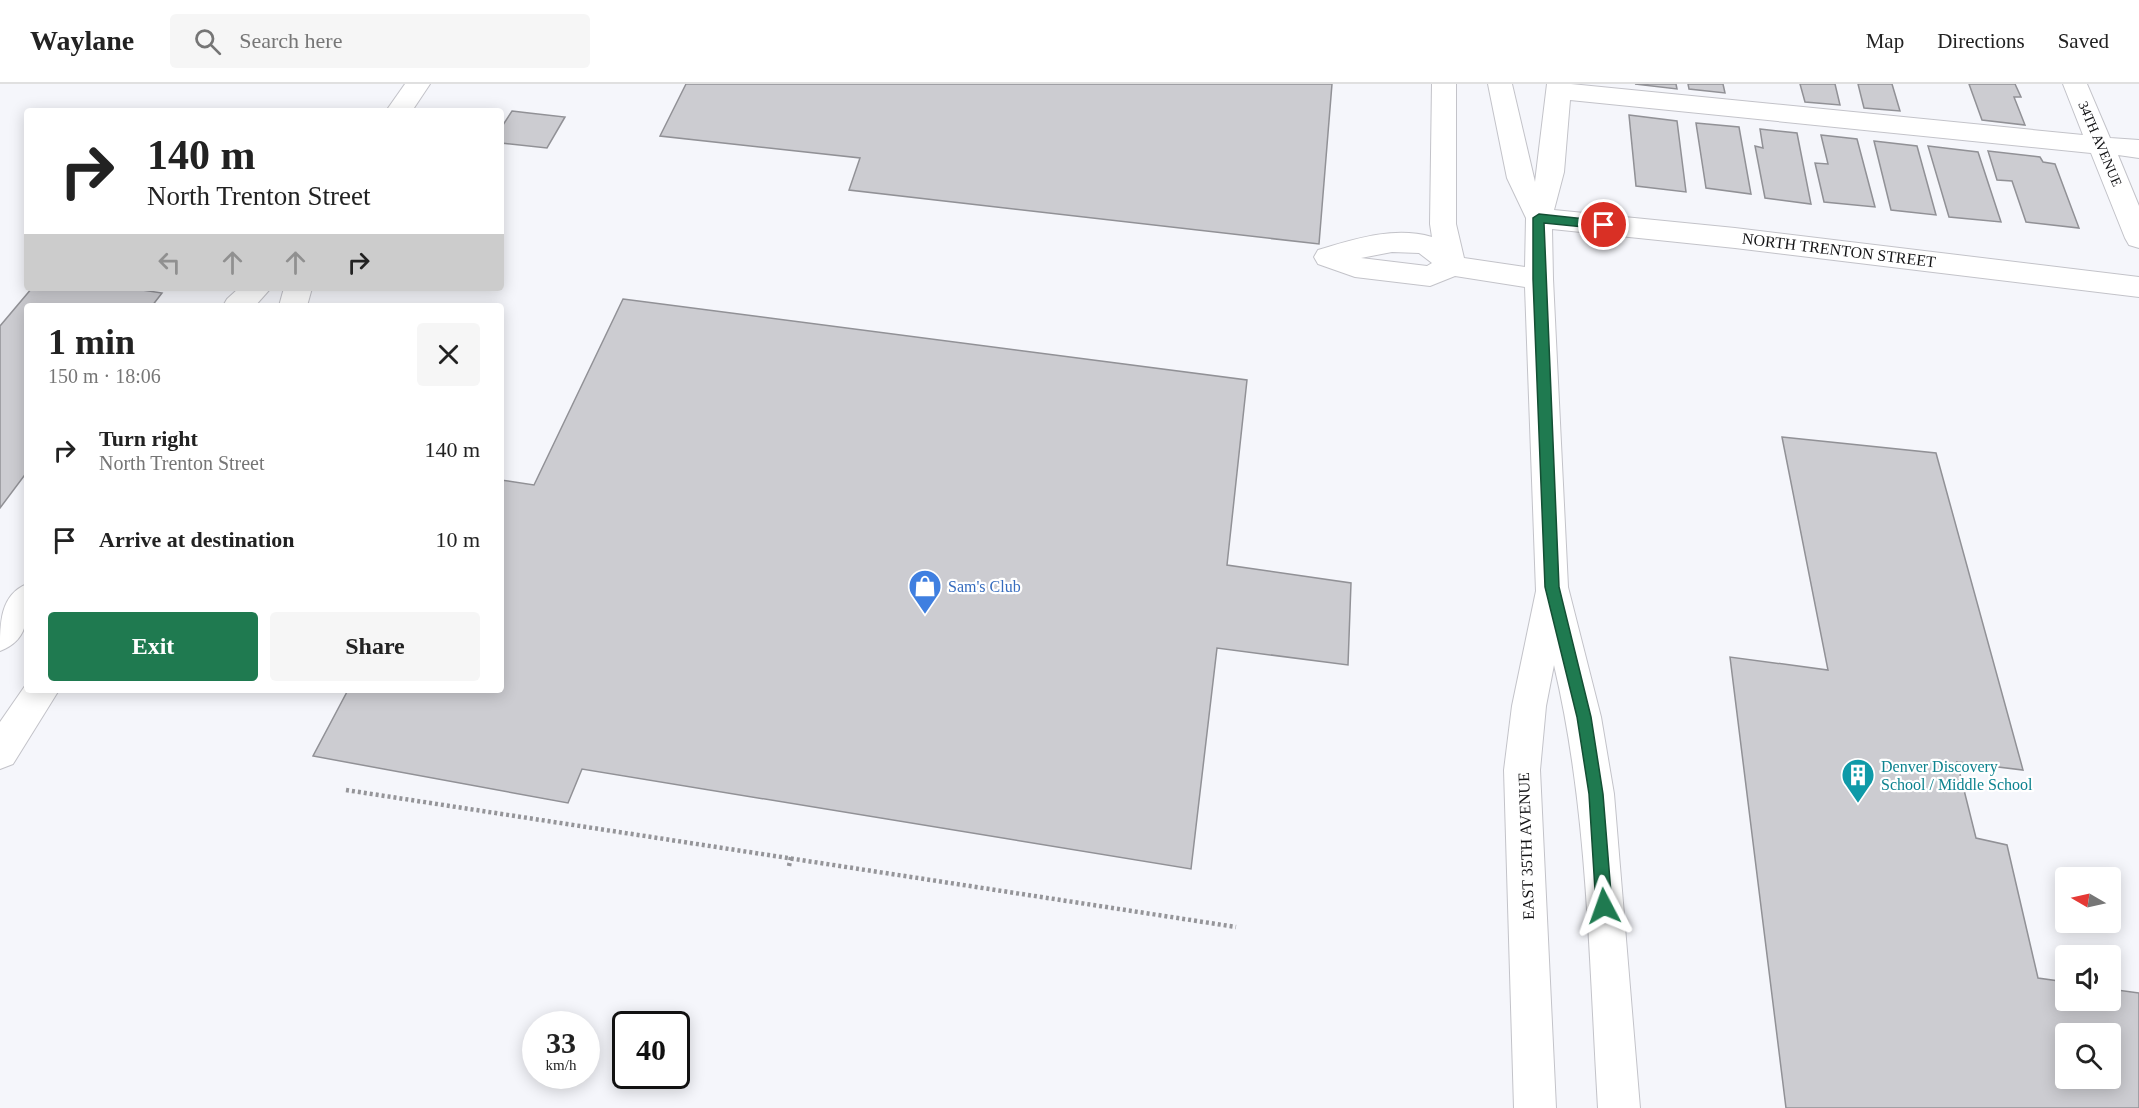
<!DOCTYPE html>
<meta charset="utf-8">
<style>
:root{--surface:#fff;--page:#f6f6f6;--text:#222;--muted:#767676;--line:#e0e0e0;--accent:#1f7a50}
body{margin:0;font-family:"Times New Roman",serif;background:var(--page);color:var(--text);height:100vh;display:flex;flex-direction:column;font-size:22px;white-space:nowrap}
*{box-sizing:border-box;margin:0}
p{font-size:20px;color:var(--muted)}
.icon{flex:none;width:33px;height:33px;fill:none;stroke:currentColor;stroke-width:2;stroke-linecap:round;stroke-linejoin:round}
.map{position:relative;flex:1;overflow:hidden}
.sheet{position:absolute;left:24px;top:219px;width:480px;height:390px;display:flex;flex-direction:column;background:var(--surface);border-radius:6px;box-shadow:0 3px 15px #0003}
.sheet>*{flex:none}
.banner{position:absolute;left:24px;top:24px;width:480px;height:183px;border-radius:6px;box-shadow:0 3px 15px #0003;background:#fff;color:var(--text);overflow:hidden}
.needle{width:39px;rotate:279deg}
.buttons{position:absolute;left:2055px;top:783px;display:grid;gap:12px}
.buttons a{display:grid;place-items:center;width:66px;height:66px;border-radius:6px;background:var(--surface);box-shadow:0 3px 15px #0003;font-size:30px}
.speed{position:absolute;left:522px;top:927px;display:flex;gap:12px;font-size:30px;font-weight:700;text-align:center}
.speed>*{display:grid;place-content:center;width:78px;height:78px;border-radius:50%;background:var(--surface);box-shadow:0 3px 15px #0003;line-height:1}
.speed small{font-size:15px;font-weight:400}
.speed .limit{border:3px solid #111;border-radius:9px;background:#fff;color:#111}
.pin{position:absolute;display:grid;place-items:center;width:51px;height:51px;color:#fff;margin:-26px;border:3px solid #fff;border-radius:50%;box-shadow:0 2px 6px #0007}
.me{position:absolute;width:66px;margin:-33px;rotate:356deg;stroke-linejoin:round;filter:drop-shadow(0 0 4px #0008)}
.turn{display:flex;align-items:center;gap:21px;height:126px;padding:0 24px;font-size:27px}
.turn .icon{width:78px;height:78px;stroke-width:2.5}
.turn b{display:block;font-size:42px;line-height:51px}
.lanes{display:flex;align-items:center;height:57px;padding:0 24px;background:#0003;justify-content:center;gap:30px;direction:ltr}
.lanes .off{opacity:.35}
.round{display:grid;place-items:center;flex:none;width:63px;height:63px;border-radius:6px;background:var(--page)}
.overview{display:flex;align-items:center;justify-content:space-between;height:102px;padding:0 24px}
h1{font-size:36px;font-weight:700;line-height:45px}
.action{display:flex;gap:12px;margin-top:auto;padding:12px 24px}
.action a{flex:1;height:69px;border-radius:6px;background:var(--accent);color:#fff;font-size:24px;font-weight:700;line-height:69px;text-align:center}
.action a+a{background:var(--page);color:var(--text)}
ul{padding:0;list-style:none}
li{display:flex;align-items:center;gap:18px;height:90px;padding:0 24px}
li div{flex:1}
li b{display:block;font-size:22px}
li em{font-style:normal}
header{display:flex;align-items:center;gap:36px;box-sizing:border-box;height:84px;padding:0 30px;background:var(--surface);border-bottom:2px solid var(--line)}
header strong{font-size:28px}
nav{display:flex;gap:33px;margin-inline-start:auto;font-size:21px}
.search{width:420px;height:54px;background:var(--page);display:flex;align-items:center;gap:15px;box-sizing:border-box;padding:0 21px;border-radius:6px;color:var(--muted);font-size:22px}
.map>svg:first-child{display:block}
.building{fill:#ccccd1;stroke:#919196;stroke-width:1.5;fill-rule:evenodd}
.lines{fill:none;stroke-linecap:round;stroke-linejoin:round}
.minor-casing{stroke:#c3c3c9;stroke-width:2}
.path{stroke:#959599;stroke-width:4.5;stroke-dasharray:3 3;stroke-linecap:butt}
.minor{fill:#fff;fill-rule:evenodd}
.route{fill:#1f7a50;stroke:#144f34;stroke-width:1.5}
.labels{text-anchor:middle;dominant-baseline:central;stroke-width:4.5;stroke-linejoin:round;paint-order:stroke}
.far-street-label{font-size:14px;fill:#131315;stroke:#fff}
.street-label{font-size:16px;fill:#131315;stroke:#fff}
.shop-label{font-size:16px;fill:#366cbe;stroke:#fff;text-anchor:start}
.culture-label{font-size:16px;fill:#0d838f;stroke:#fff;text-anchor:start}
</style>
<header>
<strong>Waylane</strong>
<div class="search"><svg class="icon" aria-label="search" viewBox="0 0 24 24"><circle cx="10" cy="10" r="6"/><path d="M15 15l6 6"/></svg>Search here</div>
<nav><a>Map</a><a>Directions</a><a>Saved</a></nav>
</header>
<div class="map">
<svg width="2139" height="1024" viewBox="0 0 2139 1024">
<rect width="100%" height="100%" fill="#f5f6fb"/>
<!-- building -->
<g class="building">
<path d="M 686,0 L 1332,0 L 1319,160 L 849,106 L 860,74 L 660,52 Z"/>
<path d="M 1676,0 L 1677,5 L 1635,0 Z"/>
<path d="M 1688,0 L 1723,0 L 1725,9 L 1689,5 Z"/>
<path d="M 1800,0 L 1835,0 L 1840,21 L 1805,18 Z"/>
<path d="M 1858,0 L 1892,0 L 1900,27 L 1864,24 Z"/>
<path d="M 1969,0 L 2015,0 L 2021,13 L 2014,13 L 2025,41 L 1982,36 Z"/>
<path d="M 512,27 L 529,29 L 565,33 L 547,64 L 501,59 L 501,44 Z"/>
<path d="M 1629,31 L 1677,37 L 1686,108 L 1636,102 Z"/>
<path d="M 1696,39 L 1739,43 L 1751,110 L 1706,104 Z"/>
<path d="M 1760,45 L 1797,49 L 1811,120 L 1765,114 L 1755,62 L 1763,64 Z"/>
<path d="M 1821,51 L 1857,55 L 1875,123 L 1824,118 L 1815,79 L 1828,80 Z"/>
<path d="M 1874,57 L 1917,62 L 1936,131 L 1891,126 Z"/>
<path d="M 1928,62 L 1978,68 L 2001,138 L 1949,133 Z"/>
<path d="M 1988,67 L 2040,73 L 2043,78 L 2055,80 L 2079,144 L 2026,138 L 2012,97 L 1997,96 Z"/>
<path d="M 32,204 L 129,204 L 162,209 L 152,222 L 27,222 L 27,388 L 0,424 L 0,242 Z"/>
<path d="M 623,215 L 1247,296 L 1227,481 L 1351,499 L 1348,581 L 1217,564 L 1191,785 L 582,685 L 568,719 L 313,672 L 348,606 L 501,606 L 501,396 L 534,401 Z"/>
<path d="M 1782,353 L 1936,369 L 2023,686 L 1957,678 L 1976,754 L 2007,761 L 2038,894 L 2066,898 L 2066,916 L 2110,916 L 2110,905 L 2139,909 L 2139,1024 L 1786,1024 L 1730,573 L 1828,586 ZM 2066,950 L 2110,950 L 2110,994 L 2066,994 Z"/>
</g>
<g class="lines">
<!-- minor casing -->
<g class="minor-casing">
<g id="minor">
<path d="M 405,0 L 430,0 L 412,27 L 386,27 Z"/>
<path d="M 1432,0 L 1456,0 L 1456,140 L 1464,174 L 1525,183 L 1526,134 L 1507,94 L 1488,0 L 1512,0 L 1535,98 L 1547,0 L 1571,0 L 2083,51 L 2063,0 L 2087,0 L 2110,54 L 2139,56 L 2139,74 L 2118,71 L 2139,122 L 2139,164 L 2129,161 L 2125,154 L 2091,69 L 1570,16 L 1564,88 L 1554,126 L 1735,144 L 2139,193 L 2139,213 L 1735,164 L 1552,145 L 1553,195 L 1568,503 L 1601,633 L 1614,710 L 1640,1024 L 1598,1024 C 1589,876 1588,725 1554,581 L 1546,622 L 1540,686 L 1556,1024 L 1514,1024 L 1504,686 L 1512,622 L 1536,507 L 1525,203 L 1455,192 L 1430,202 L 1355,193 L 1318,180 L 1314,173 L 1318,166 C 1355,155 1394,142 1432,153 L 1430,140 ZM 1392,168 L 1419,169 L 1432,179 L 1427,182 L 1361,174 Z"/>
<path d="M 239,204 L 271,204 L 255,222 L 223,222 L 227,215 Z"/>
<path d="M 284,204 L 312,204 L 307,222 L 279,222 Z"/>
<path d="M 27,500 C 27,528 32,555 0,567 C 0,539 0,511 27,500 Z"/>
<path d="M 27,599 L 27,606 L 59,606 L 13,680 L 0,685 L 0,638 Z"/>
</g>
</g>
<!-- path -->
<g class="path">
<path d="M 346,706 L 1236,843"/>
<path d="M 789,782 L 791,773"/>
</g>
<!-- minor -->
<use href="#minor" class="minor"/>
</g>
<!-- route -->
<path class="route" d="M 1539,130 L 1604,137 L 1610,141 L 1604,145 L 1544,139 L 1559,503 L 1591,633 L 1603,710 L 1612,822 L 1610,828 L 1604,830 L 1599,828 L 1596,822 L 1589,710 L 1577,633 L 1545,503 L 1533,195 L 1533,134 Z"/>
<!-- icons -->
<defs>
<g id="shop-pin" transform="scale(1.725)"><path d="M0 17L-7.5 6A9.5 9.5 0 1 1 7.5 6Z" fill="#3f7fe0" stroke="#fff"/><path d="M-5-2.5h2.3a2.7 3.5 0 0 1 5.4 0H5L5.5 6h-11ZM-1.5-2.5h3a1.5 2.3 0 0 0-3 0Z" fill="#fff"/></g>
<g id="building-pin" transform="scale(1.725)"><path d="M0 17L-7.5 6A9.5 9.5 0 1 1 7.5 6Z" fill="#0f9aa8" stroke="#fff"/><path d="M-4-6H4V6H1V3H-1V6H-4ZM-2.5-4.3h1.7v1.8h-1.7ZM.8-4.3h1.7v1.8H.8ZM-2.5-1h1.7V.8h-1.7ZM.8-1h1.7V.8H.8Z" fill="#fff"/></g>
</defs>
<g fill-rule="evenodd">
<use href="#shop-pin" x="925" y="502"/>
<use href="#building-pin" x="1858" y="691"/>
</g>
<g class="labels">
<!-- far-street labels -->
<g class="far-street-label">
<text transform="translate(2100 60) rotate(67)">34TH AVENUE</text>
</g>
<!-- street labels -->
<g class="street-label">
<text transform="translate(1839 166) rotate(7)">NORTH TRENTON STREET</text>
<text transform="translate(1526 762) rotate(-92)">EAST 35TH AVENUE</text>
</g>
<!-- shop labels -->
<g class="shop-label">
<text x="948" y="502">Sam's Club</text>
</g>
<!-- culture labels -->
<g class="culture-label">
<text x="1881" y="682">Denver Discovery<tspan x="1881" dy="18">School / Middle School</tspan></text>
</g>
</g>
</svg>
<div class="buttons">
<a><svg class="needle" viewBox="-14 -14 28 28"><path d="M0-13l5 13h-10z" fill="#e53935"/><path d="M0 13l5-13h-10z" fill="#767676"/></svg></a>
<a><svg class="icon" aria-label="sound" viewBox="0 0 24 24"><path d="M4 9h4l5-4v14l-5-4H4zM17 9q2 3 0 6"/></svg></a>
<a><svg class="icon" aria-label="search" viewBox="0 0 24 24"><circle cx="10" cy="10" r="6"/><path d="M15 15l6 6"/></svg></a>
</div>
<div class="speed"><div>33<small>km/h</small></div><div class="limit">40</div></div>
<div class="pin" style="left:1604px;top:141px;background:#d93025"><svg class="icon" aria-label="arrive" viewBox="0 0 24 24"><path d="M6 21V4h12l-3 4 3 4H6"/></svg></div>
<svg class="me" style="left:1604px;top:822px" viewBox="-20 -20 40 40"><path d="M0-17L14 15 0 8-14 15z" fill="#1f7a50" stroke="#fff" stroke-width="4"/></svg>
<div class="banner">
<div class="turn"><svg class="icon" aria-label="right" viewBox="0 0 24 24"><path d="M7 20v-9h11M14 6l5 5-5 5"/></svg><div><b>140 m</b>North Trenton Street</div></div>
<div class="lanes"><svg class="icon off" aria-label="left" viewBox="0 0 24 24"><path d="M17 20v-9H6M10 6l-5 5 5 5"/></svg><svg class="icon off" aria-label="ahead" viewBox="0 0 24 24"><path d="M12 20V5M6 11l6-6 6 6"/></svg><svg class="icon off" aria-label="ahead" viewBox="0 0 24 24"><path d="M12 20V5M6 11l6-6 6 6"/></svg><svg class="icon" aria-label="right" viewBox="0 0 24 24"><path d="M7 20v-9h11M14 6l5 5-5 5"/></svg></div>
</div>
<section class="sheet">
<div class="overview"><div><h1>1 min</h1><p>150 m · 18:06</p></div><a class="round"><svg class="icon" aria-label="close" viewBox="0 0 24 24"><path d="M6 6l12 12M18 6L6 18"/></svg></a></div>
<ul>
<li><svg class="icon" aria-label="right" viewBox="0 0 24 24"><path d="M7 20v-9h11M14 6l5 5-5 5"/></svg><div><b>Turn right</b><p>North Trenton Street</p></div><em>140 m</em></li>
<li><svg class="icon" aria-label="arrive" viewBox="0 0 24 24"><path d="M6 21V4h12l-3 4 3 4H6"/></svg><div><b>Arrive at destination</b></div><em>10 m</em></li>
</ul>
<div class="action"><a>Exit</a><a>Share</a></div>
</section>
</div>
